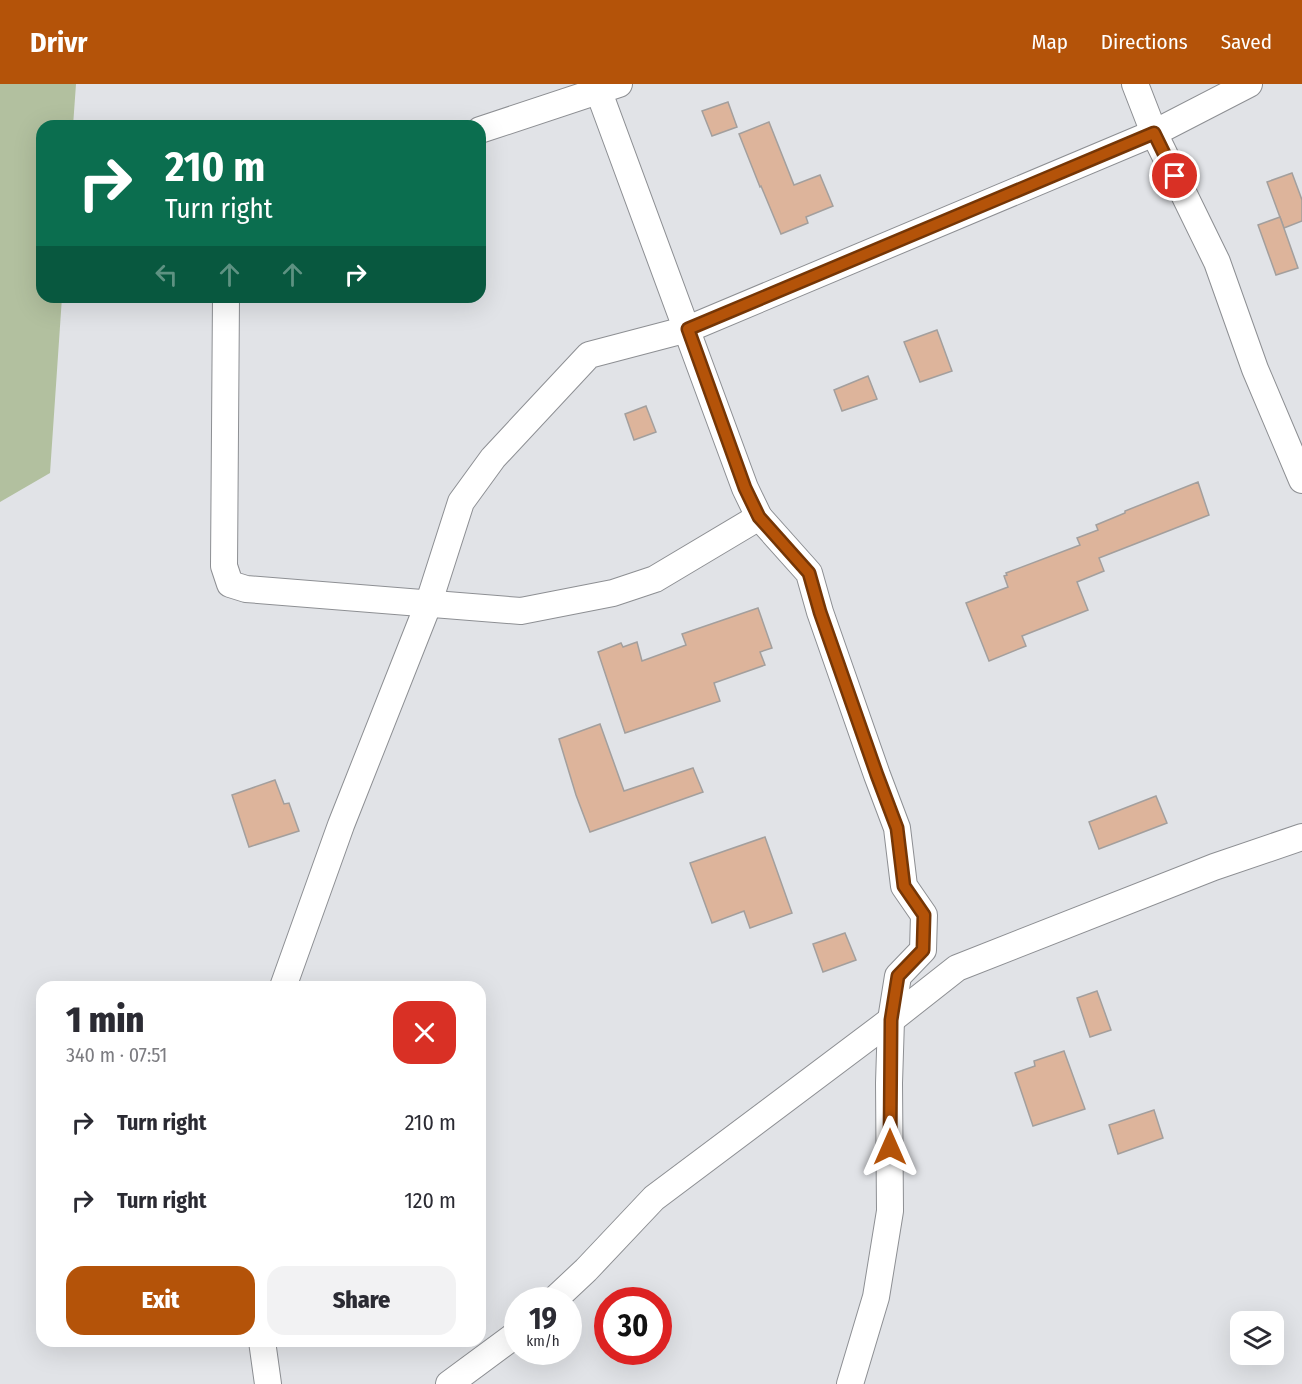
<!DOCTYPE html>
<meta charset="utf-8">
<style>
:root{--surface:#fff;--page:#f2f2f3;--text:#2b2b33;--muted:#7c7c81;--accent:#b45309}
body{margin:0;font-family:"Fira Sans Condensed",sans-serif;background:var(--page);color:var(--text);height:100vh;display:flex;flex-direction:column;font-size:22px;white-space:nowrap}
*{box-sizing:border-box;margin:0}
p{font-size:20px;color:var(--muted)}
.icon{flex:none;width:33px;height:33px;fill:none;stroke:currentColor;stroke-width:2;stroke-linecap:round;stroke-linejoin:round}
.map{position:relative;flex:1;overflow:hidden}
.sheet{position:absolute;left:36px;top:897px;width:450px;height:366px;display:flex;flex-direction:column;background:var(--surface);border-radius:18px;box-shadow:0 6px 24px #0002}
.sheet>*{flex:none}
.guide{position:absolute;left:36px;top:36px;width:450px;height:183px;border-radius:18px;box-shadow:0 6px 24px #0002;background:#0b6e4f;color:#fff;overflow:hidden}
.buttons{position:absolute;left:1230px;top:1227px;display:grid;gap:12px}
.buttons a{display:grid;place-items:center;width:54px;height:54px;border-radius:12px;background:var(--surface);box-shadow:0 6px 24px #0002;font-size:30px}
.speed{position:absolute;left:504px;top:1203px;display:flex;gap:12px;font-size:30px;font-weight:700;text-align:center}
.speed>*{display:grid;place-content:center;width:78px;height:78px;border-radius:50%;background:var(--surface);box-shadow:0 6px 24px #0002;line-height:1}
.speed small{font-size:15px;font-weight:400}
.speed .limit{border:9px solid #d22;background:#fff;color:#111}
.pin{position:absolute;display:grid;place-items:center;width:51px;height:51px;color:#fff;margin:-26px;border:3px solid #fff;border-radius:50%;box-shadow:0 2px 6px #0007}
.me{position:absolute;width:66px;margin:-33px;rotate:0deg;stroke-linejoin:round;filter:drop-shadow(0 0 4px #0008)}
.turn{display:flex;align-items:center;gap:21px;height:126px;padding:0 30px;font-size:27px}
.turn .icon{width:78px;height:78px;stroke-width:2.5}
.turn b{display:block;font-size:42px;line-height:51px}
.lanes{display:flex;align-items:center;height:57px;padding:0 30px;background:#0003;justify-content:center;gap:30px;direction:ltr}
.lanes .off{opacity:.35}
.round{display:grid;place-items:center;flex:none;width:63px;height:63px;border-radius:18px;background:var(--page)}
.overview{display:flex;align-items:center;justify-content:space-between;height:102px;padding:0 30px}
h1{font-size:36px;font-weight:800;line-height:45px}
.button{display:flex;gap:12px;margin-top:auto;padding:12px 30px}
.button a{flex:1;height:69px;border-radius:18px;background:var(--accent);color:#fff;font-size:24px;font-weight:800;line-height:69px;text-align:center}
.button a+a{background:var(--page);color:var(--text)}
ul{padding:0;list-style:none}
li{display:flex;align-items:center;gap:18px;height:78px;padding:0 30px}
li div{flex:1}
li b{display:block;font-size:22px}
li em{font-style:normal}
header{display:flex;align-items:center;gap:36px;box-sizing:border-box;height:84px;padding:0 30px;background:var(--accent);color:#fff}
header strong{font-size:28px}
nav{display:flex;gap:33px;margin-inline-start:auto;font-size:21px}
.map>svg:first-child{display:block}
.green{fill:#b2c09f}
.building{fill:#ddb49b;stroke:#a39f9d;stroke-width:1.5}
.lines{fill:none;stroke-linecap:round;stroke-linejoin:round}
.minor-casing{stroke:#8d8f93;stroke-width:28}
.minor{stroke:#fff;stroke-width:26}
.route-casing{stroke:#753606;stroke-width:15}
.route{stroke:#b45309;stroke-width:10}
</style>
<header>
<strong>Drivr</strong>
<nav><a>Map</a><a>Directions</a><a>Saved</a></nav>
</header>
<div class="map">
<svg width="1302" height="1300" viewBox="0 0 1302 1300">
<rect width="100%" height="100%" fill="#e1e3e7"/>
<!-- green -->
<path class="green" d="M 0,0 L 76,0 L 73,42 L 42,42 L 42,213 L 62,213 L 50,389 L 0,418 Z"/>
<!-- building -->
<g class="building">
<path d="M 728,18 L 737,43 L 712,52 L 702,27 Z"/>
<path d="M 769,38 L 794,101 L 820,91 L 833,122 L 806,133 L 808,139 L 781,150 L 761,102 L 760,103 L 739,50 Z"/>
<path d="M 1292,89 L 1302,116 L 1302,137 L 1284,144 L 1267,98 Z"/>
<path d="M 1280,133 L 1298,184 L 1276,191 L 1258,141 Z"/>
<path d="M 937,246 L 952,287 L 920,298 L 904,258 Z"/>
<path d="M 868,292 L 877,315 L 842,327 L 834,306 Z"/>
<path d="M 646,322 L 656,348 L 634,356 L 625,330 Z"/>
<path d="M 1198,398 L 1209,431 L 1099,474 L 1104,487 L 1077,498 L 1088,526 L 1022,552 L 1026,562 L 989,577 L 966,519 L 1008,503 L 1004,492 L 1007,491 L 1006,489 L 1080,461 L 1077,454 L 1098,446 L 1096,441 L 1125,429 L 1125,427 Z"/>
<path d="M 758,524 L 772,564 L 760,568 L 765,581 L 714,599 L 720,617 L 625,649 L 598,568 L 621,559 L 623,563 L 637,558 L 642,577 L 686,561 L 682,550 Z"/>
<path d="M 600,640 L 624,707 L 693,684 L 703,708 L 590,748 L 576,711 L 559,655 Z"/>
<path d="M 275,696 L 284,720 L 289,719 L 299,747 L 249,763 L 232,711 Z"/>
<path d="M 1156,712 L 1167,739 L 1099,765 L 1089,738 Z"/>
<path d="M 765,753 L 792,829 L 750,844 L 744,827 L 712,839 L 690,779 Z"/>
<path d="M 845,849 L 856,876 L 823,888 L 813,860 Z"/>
<path d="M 1097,907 L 1111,946 L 1090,953 L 1077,914 Z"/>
<path d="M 1064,967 L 1085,1025 L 1033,1042 L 1015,989 L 1035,982 L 1034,977 Z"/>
<path d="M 1154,1026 L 1163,1054 L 1118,1070 L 1109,1041 Z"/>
</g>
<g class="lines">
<!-- minor casing -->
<g class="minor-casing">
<g id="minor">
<path d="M 596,0 L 745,404 L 759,433 L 809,489 L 820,528 L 877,691 L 897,744 L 904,802 L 924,831 L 923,866 L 898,892 L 891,936 L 889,999 L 890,1127 L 876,1213 L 850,1300"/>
<path d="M 1135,0 L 1154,49 L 1217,178 L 1255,285 L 1302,396"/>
<path d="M 480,46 L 619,0"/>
<path d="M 226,213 L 224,482 L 230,500 L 246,505 L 521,527 L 613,509 L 655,495 L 759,433"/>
<path d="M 283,903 L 341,741 L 428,521 L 461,418 L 493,374 L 589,271 L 688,245 L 1154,49 L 1249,0"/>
<path d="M 554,1216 L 586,1186 L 654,1114 L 891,936 L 957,884 L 1214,783 L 1302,753"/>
<path d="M 262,1257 L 268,1300"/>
<path d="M 449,1300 L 518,1249"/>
</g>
</g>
<!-- minor -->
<use href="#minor" class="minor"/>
</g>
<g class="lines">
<!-- route casing -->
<g class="route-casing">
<path id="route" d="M 890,1063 L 891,936 L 898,892 L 923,866 L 924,831 L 904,802 L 897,744 L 877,691 L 820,528 L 809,489 L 759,433 L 745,404 L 688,245 L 1154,49 L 1175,92"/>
</g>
<!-- route -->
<use href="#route" class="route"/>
</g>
</svg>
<div class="buttons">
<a><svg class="icon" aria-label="layers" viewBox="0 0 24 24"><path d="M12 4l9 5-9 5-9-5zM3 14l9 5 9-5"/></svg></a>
</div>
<div class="speed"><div>19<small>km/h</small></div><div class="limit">30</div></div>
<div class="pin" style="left:1175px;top:92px;background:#d93025"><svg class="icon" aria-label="arrive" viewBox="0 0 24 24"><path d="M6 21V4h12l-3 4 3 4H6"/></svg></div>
<svg class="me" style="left:890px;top:1063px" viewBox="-20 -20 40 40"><path d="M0-17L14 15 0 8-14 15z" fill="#b45309" stroke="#fff" stroke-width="4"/></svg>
<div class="guide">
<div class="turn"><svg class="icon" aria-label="right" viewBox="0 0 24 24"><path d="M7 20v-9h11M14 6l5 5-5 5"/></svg><div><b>210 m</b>Turn right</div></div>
<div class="lanes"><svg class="icon off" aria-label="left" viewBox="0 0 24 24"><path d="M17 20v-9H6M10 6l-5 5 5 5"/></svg><svg class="icon off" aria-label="ahead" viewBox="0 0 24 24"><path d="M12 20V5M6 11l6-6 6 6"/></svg><svg class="icon off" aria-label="ahead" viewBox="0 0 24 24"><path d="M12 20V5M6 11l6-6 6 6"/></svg><svg class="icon" aria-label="right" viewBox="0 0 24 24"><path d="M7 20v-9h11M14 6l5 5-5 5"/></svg></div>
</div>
<section class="sheet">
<div class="overview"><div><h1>1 min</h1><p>340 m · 07:51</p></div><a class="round" style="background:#d93025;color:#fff"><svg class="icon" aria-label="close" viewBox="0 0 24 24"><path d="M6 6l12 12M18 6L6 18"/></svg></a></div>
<ul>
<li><svg class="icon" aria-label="right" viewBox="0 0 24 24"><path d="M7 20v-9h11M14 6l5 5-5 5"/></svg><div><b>Turn right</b></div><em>210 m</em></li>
<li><svg class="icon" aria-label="right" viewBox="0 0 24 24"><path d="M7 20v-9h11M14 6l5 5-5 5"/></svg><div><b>Turn right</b></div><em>120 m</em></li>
</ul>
<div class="button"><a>Exit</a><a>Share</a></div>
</section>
</div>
